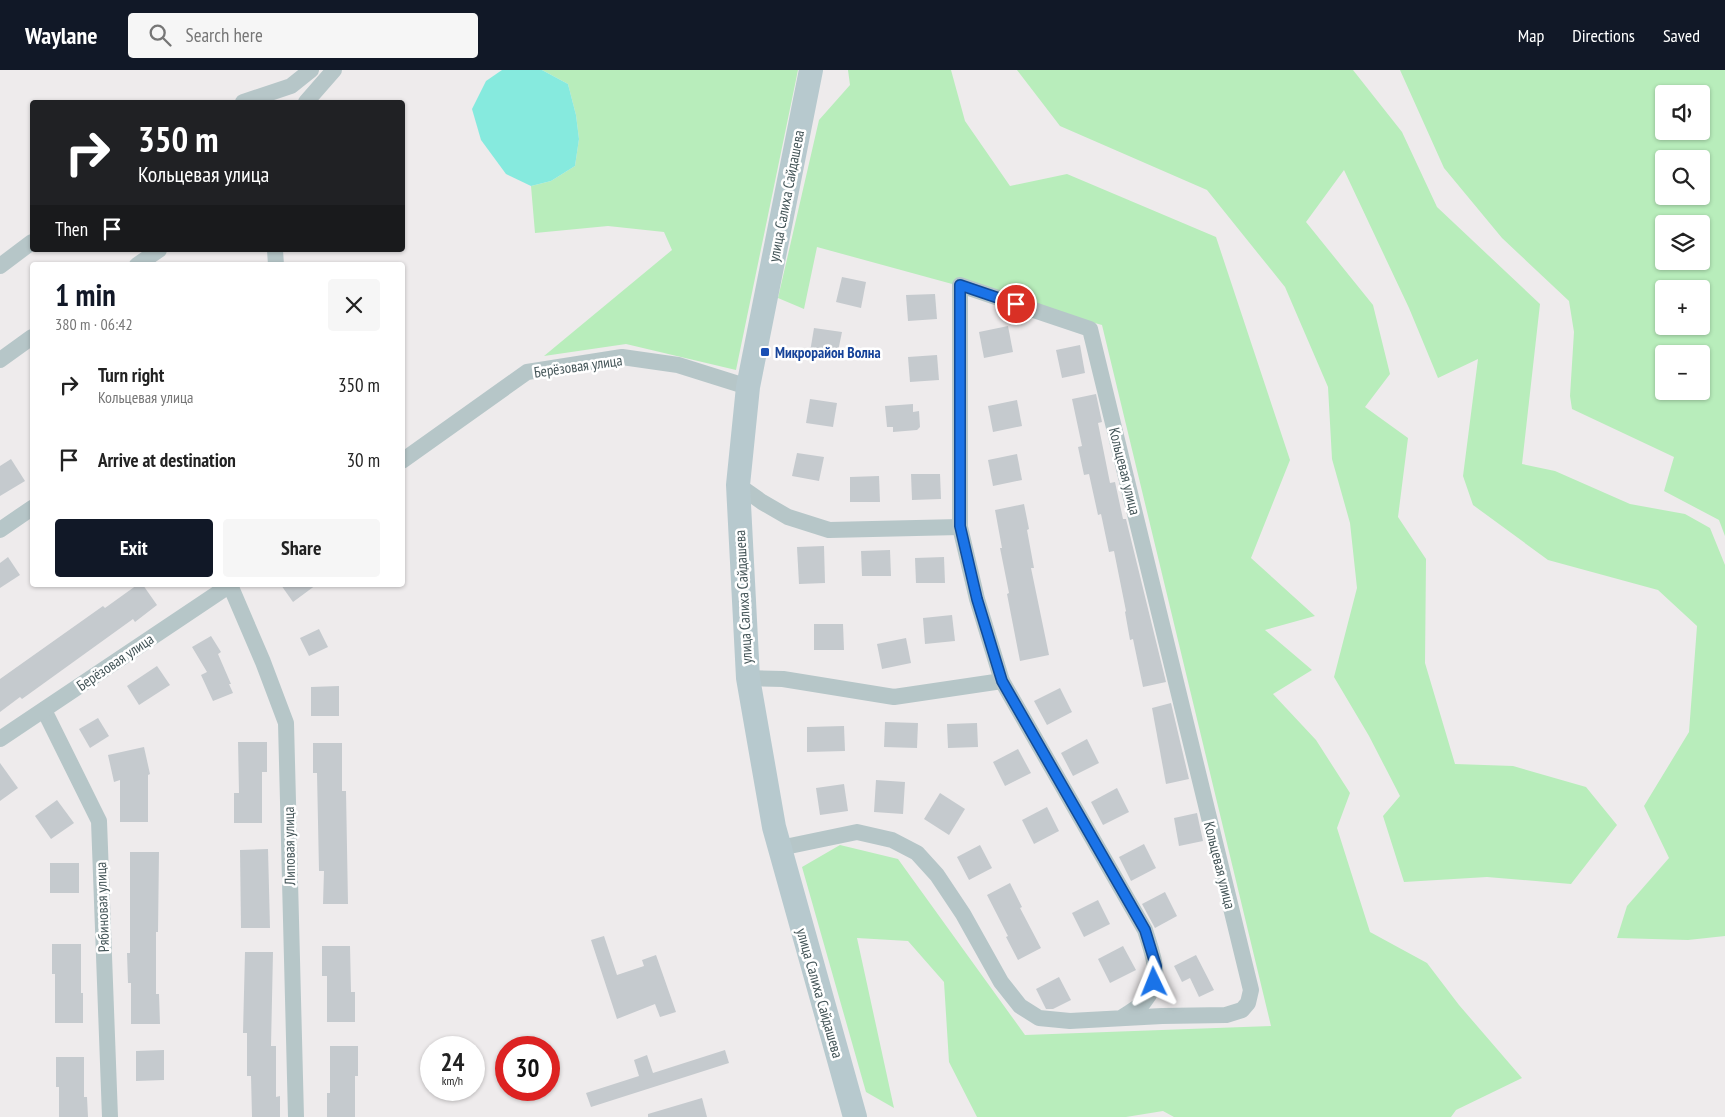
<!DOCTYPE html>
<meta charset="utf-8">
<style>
:root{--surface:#fff;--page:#f6f6f6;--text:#222;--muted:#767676;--accent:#111827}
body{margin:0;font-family:"PT Sans Narrow",sans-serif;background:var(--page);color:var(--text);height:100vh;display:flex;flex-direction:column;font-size:19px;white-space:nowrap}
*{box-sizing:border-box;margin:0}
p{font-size:16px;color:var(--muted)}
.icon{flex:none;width:28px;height:28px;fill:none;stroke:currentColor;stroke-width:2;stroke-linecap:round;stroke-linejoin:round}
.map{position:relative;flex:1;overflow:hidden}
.panel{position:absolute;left:30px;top:192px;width:375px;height:325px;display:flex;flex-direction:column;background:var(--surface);border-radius:5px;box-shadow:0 1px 4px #0004}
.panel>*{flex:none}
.banner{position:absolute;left:30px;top:30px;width:375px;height:152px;border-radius:5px;box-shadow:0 1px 4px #0004;background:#202124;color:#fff;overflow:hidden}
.buttons{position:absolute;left:1655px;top:15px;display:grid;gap:10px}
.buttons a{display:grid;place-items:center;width:55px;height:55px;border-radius:5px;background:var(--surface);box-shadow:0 1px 4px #0004;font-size:25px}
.speed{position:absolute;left:420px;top:966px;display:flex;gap:10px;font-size:25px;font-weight:700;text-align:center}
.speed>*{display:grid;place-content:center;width:65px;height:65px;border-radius:50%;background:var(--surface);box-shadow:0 1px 4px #0004;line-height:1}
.speed small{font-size:12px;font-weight:400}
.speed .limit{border:8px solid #d22;background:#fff;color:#111}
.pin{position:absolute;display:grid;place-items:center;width:42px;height:42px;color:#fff;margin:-21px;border:2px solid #fff;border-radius:50%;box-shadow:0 1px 5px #0007}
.me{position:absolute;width:55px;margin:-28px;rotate:358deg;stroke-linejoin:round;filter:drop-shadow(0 0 4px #0008)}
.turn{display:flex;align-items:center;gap:18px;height:105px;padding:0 25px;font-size:22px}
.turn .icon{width:65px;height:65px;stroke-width:2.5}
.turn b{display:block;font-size:35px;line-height:42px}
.then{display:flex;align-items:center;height:48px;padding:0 25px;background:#0003;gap:10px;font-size:19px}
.round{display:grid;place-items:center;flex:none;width:52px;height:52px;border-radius:5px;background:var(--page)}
.overview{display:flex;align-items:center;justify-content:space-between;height:85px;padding:0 25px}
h1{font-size:30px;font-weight:800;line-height:38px;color:var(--accent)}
.primary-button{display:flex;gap:10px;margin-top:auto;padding:10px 25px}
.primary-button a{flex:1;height:58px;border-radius:5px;background:var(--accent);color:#fff;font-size:20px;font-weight:800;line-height:58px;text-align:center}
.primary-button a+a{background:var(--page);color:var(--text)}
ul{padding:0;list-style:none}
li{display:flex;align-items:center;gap:15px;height:75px;padding:0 25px}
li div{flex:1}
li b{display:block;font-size:19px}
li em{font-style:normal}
header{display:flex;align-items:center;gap:30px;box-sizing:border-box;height:70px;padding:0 25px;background:var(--accent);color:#fff}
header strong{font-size:24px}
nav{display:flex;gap:28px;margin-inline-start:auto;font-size:18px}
.search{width:350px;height:45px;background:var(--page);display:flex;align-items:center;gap:12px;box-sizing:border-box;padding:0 18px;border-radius:5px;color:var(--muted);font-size:19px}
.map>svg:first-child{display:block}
.green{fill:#b8edbb;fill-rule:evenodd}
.water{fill:#86eade}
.building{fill:#c5cace}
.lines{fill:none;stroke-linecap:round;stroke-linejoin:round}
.street{stroke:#b6c6c8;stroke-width:16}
.secondary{stroke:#b7c9ce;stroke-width:24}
.route-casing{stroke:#114b97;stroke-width:12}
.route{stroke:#1a73e8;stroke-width:9}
.transit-dot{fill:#1a4fb4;stroke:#fff;stroke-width:2}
.labels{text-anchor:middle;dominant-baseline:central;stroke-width:5;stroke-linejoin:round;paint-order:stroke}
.street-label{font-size:15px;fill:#445558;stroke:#fff}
.transit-label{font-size:15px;font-weight:bold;fill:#164399;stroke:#fff;text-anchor:start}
</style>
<header>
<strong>Waylane</strong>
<div class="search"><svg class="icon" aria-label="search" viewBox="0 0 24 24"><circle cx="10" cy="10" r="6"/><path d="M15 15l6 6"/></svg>Search here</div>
<nav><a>Map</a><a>Directions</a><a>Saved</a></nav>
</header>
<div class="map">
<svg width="1725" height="1047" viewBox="0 0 1725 1047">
<rect width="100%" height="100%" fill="#eeebec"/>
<!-- green -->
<g class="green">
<path d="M 542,0 L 798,0 L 736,300 L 626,274 L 544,286 L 672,180 L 664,162 L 608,156 L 535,163 L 531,116 L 551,111 L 575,96 L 579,69 L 576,45 L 568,14 Z"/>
<path d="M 848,0 L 951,0 L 965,51 L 1010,116 L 1067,104 L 1216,167 L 1290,390 L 1251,488 L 1315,546 L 1265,560 L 1312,600 L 1273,624 L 1316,670 L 1350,723 L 1337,758 L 1370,862 L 1427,893 L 1459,935 L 1522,1008 L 1456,1040 L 1451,1047 L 1174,1047 L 1163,1041 L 1126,1047 L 977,1047 L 949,992 L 944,912 L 908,871 L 857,868 L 894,1038 L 866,1022 L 802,797 L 840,775 L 898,789 L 1025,965 L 1271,956 L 1102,255 L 817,177 L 804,239 L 778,228 L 819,50 L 850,15 Z"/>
<path d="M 1017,0 L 1353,0 L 1402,62 L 1437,137 L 1540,234 L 1522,394 L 1555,401 L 1630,434 L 1685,444 L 1710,458 L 1725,495 L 1725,866 L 1688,870 L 1617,868 L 1627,836 L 1669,788 L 1644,736 L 1689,662 L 1697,556 L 1658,520 L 1548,490 L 1473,435 L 1463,406 L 1478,289 L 1438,308 L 1409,238 L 1344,100 L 1306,152 L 1373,235 L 1390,304 L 1365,337 L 1408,368 L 1398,447 L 1426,489 L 1425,593 L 1455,694 L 1513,696 L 1586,717 L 1617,755 L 1571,814 L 1487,807 L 1404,812 L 1383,746 L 1400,726 L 1369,666 L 1334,607 L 1357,518 L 1350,453 L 1332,389 L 1328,317 L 1285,217 L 1207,120 L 1060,56 Z"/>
<path d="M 1400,0 L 1725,0 L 1725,466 L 1719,450 L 1664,421 L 1674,387 L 1572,339 L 1570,326 L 1574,262 L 1569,231 L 1502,168 L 1444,98 ZM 1664,24 L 1701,24 L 1701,61 L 1664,61 ZM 1664,89 L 1701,89 L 1701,126 L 1664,126 ZM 1664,154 L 1701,154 L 1701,191 L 1664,191 ZM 1664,219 L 1701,219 L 1701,256 L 1664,256 ZM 1664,284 L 1701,284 L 1701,321 L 1664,321 Z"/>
</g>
<!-- water -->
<path class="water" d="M 502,0 L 542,0 L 568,14 L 576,45 L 579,69 L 575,96 L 551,111 L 531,116 L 506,104 L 481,70 L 472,39 L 486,11 Z"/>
<!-- building -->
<g class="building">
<path d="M 842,207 L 866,212 L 861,238 L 836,232 Z"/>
<path d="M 935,224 L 937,249 L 908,251 L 906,225 Z"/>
<path d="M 1008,256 L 1013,282 L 984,288 L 979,262 Z"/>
<path d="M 814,258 L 842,262 L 837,286 L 810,282 Z"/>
<path d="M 1080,275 L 1085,303 L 1062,308 L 1056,280 Z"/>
<path d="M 937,285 L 939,310 L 910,312 L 908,287 Z"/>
<path d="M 1096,324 L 1102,352 L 1098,353 L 1110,413 L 1115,412 L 1123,449 L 1126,449 L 1166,612 L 1143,617 L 1133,569 L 1130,570 L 1125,542 L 1126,541 L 1114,481 L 1109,482 L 1101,444 L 1098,445 L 1089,404 L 1084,405 L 1078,377 L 1082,376 L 1072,329 Z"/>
<path d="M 810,329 L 837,333 L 833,357 L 806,353 Z"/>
<path d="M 1017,330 L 1022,356 L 993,362 L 988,336 Z"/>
<path d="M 913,334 L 913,342 L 919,341 L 920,357 L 917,360 L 893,362 L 893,357 L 887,357 L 885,336 Z"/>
<path d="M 797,383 L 824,387 L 819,411 L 792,406 Z"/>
<path d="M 1017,384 L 1022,410 L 993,416 L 988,390 Z"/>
<path d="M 11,389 L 25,411 L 0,426 L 0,396 Z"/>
<path d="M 911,404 L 940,404 L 941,429 L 912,430 Z"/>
<path d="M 879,406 L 880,432 L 850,432 L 850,407 Z"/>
<path d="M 1024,434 L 1029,459 L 1027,460 L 1034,498 L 1031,498 L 1049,585 L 1020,591 L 1007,524 L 1009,523 L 1000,478 L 1002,478 L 995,440 Z"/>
<path d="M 824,476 L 825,513 L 799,514 L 797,477 Z"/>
<path d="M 890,480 L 891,506 L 862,506 L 861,481 Z"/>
<path d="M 8,487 L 20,505 L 0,518 L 0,493 Z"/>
<path d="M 944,487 L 945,513 L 916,513 L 915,488 Z"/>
<path d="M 137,515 L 143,515 L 157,535 L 135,552 L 133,549 L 22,629 L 20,627 L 0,642 L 0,609 L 103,536 L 105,538 Z"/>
<path d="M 281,515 L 316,515 L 293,532 Z"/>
<path d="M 952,545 L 955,571 L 925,574 L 923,548 Z"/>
<path d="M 814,554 L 843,554 L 844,580 L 814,580 Z"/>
<path d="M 319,559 L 328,577 L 309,586 L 300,568 Z"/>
<path d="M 211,566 L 221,582 L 218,584 L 231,614 L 229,614 L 233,623 L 213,631 L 201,605 L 207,602 L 192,577 Z"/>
<path d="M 906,568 L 911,593 L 882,599 L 877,574 Z"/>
<path d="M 157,596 L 170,615 L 139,635 L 127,616 Z"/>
<path d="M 339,616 L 339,646 L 311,646 L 311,617 Z"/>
<path d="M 1060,618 L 1072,642 L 1047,655 L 1034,631 Z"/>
<path d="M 1171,633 L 1189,709 L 1166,714 L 1152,638 Z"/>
<path d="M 98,648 L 109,666 L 90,678 L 79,659 Z"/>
<path d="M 885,652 L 918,653 L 917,678 L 884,677 Z"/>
<path d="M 977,653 L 978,677 L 948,678 L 947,654 Z"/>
<path d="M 844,656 L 845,681 L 807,682 L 807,657 Z"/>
<path d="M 1087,669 L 1099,693 L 1073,706 L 1061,683 Z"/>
<path d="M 238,672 L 267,672 L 267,702 L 262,702 L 262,753 L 234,753 L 234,723 L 239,723 Z"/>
<path d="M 313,673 L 342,673 L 342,721 L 346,721 L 348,834 L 323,834 L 324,801 L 319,801 L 317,703 L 313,703 Z"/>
<path d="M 144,677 L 150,704 L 148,705 L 148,752 L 120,752 L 120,710 L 114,712 L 108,685 Z"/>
<path d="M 1018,679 L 1031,703 L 1005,716 L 993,692 Z"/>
<path d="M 0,693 L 18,718 L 0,731 Z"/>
<path d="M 876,710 L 905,712 L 903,744 L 874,742 Z"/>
<path d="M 844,714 L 848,741 L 820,745 L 816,718 Z"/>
<path d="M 1117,718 L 1129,742 L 1103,755 L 1091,732 Z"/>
<path d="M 940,723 L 965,739 L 949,765 L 924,749 Z"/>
<path d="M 57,730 L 74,753 L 51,769 L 35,746 Z"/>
<path d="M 1047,737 L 1059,761 L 1034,774 L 1022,750 Z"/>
<path d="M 1197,743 L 1203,771 L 1179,776 L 1174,748 Z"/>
<path d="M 1144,774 L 1156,798 L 1131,811 L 1119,787 Z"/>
<path d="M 980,775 L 992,798 L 969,810 L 957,787 Z"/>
<path d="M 268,779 L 270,858 L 241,858 L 240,780 Z"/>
<path d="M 130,782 L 159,782 L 158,862 L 156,862 L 156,924 L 159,924 L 160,954 L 131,954 L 131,913 L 128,913 L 127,883 L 130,883 Z"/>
<rect x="50" y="793" width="29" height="30"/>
<path d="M 1010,813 L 1022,837 L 1020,838 L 1041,878 L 1018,890 L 1006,867 L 1008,866 L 987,825 Z"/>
<path d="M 1165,822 L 1177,846 L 1155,858 L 1142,834 Z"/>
<path d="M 1098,830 L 1110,854 L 1084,867 L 1072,843 Z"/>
<path d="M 604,866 L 617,905 L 644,896 L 642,890 L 656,885 L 676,942 L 660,947 L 655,934 L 617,949 L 591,870 Z"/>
<path d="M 52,874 L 81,874 L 81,923 L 83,923 L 83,953 L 55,953 L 55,904 L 52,904 Z"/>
<path d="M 322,876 L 350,876 L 351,922 L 355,922 L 355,952 L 327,952 L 327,906 L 322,906 Z"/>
<path d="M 1123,876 L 1136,900 L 1110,913 L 1098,889 Z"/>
<path d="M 245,882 L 273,882 L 271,976 L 276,976 L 276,1027 L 280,1026 L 280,1047 L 252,1047 L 251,1006 L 247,1006 L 247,963 L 243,963 Z"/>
<path d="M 1196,885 L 1214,920 L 1199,927 L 1190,908 L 1182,912 L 1174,896 Z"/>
<path d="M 1059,907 L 1071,930 L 1053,939 L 1046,939 L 1036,919 Z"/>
<path d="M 330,976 L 358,976 L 358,1006 L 355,1006 L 355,1047 L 327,1047 L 327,1023 L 330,1023 Z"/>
<path d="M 164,980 L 164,1010 L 136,1011 L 136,981 Z"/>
<path d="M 725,980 L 729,993 L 591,1037 L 586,1023 L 639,1006 L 634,990 L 647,985 L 653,1003 Z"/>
<path d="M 56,987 L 84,987 L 84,1027 L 87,1027 L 88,1047 L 59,1047 L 59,1017 L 56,1017 Z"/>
<path d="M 702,1028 L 707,1047 L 648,1047 L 648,1044 Z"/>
</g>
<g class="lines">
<!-- street -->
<g class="street">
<path d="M 243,32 L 291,16 L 311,0"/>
<path d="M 306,32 L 334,0"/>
<path d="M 275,180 L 276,195"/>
<path d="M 137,195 L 159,180"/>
<path d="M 0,196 L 32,172"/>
<path d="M 0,290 L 32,267"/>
<path d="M 402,391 L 527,302 L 622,287 L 678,295 L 748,317"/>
<path d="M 738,415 L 762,432 L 788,447 L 829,460 L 960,457"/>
<path d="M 0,460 L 32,438"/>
<path d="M 748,608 L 783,609 L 894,627 L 1002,611"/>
<path d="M 44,640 L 99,751 L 110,1047"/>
<path d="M 0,669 L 230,515 L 263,592 L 286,653 L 296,1047"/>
<path d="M 780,778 L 857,762 L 892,770 L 917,783 L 937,805 L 963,844 L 1001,912 L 1020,936 L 1039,948 L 1070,951 L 1162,946 L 1226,945 L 1242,940 L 1248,933 L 1251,920 L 1090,259 L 960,215 L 960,457 L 977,529 L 1002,611 L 1145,860 C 1153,886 1164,908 1144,932 C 1138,938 1128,943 1121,948"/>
</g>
<!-- secondary -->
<path class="secondary" d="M 811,0 L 748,317 L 738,415 L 748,608 L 774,757 L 855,1047"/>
</g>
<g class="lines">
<!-- route casing -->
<g class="route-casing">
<path id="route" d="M 1016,234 L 960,215 L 960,456 L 977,529 L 1002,611 L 1145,860 L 1156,896 L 1154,912"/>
</g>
<!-- route -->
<use href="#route" class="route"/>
</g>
<!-- markers -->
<rect class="transit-dot" x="760" y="277" width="10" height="10" rx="2.5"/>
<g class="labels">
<!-- street labels -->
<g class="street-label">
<text transform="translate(786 126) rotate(-79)">улица Салиха Сайдашева</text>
<text transform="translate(578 296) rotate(-8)">Берёзовая улица</text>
<text transform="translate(1125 401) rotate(76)">Кольцевая улица</text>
<text transform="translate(743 527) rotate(-93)">улица Салиха Сайдашева</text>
<text transform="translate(115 592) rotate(-34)">Берёзовая улица</text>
<text transform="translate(289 776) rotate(-91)">Липовая улица</text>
<text transform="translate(1220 795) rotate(76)">Кольцевая улица</text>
<text transform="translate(102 837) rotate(-92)">Рябиновая улица</text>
<text transform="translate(820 923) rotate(74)">улица Салиха Сайдашева</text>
</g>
<!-- transit labels -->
<g class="transit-label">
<text x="775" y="282">Микрорайон Волна</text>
</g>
</g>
</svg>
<div class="buttons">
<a><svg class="icon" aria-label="sound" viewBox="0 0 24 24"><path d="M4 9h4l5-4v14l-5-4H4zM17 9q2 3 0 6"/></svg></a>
<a><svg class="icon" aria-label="search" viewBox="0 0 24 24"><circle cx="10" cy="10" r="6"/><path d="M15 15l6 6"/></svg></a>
<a><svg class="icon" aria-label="layers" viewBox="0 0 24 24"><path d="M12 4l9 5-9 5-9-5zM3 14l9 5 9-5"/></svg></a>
<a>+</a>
<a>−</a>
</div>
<div class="speed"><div>24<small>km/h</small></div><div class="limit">30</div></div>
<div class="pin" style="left:1016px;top:234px;background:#d93025"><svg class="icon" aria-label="arrive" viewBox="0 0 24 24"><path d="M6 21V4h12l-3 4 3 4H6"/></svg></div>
<svg class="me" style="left:1154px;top:912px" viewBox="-20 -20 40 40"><path d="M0-17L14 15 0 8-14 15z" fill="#1a73e8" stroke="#fff" stroke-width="4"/></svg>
<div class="banner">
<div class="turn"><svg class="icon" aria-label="right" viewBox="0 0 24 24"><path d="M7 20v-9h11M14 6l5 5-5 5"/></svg><div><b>350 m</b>Кольцевая улица</div></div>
<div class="then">Then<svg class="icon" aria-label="arrive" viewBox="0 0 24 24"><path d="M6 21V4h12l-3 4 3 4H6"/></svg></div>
</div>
<section class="panel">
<div class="overview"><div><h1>1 min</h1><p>380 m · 06:42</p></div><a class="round"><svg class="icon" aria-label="close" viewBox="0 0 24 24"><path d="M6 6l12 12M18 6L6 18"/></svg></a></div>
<ul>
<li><svg class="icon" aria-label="right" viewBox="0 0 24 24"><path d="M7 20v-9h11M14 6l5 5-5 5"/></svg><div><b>Turn right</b><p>Кольцевая улица</p></div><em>350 m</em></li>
<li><svg class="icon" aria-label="arrive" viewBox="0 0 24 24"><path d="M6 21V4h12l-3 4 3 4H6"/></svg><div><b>Arrive at destination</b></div><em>30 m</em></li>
</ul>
<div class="primary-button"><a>Exit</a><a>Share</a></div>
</section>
</div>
